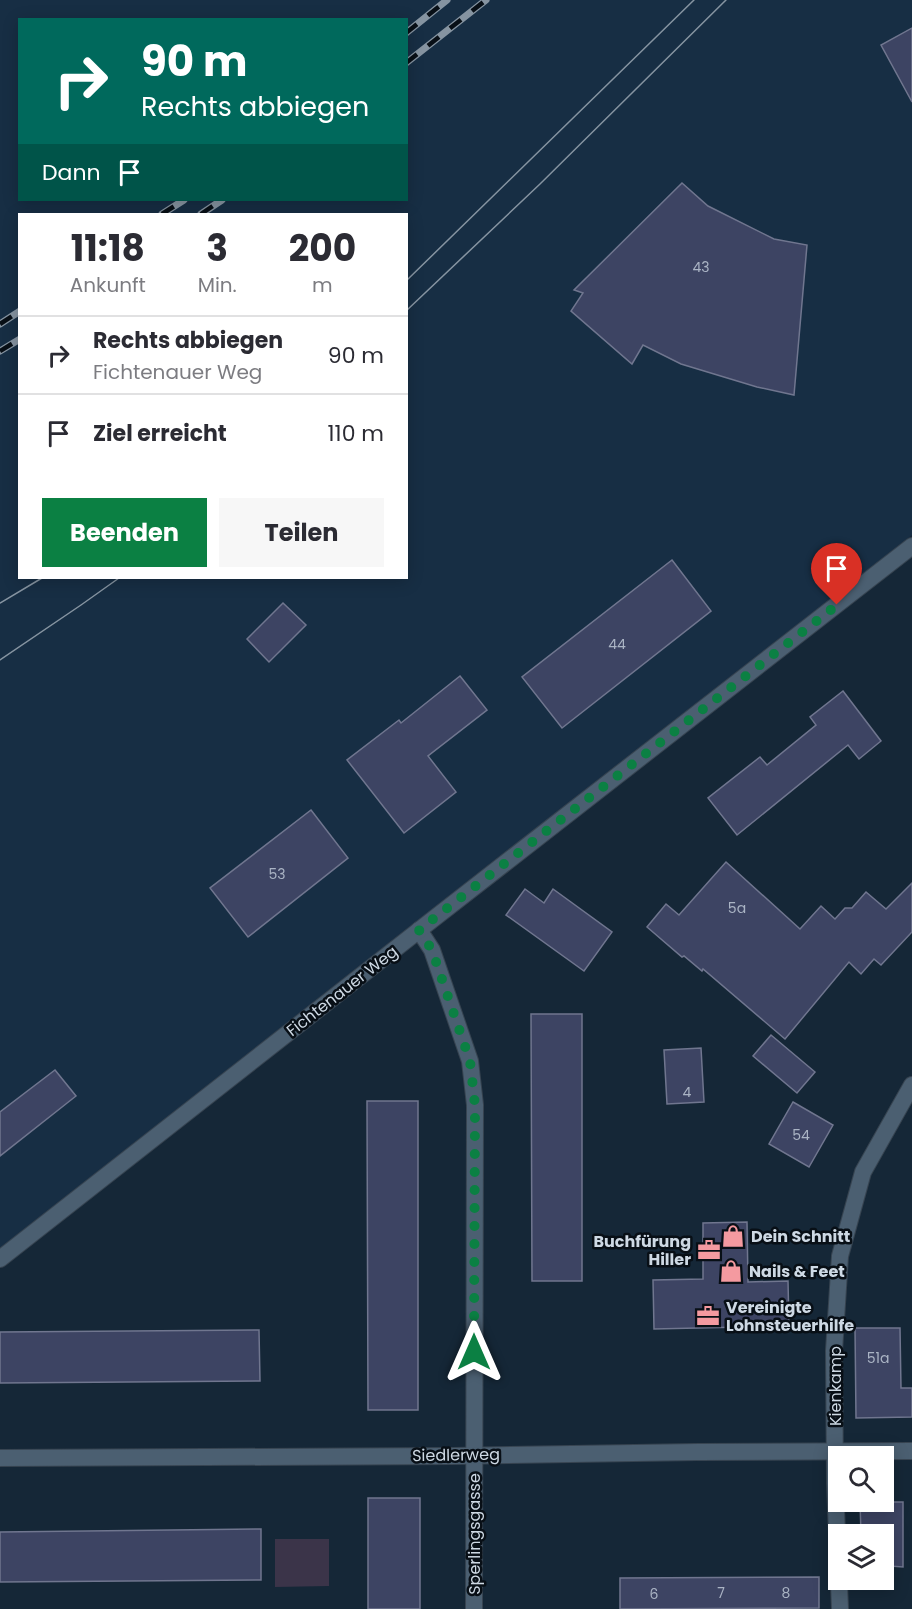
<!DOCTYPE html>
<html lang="de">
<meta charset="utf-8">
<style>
:root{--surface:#fff;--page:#f7f7f7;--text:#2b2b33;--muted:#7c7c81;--line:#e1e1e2;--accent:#0b8043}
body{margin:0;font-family:Poppins,sans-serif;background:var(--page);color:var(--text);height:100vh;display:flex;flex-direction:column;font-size:22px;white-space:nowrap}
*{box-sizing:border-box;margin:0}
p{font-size:20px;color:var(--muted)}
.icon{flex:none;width:33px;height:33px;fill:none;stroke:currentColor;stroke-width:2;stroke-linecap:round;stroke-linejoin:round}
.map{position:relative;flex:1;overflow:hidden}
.sheet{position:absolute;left:18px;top:213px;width:390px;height:366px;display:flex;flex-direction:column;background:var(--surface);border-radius:0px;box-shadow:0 3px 15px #0003}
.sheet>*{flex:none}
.hud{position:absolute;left:18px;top:18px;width:390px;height:183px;border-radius:0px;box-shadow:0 3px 15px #0003;background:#00695c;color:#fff;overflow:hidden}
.tools{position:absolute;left:828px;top:1446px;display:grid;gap:12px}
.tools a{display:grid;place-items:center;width:66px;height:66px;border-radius:0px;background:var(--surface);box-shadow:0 3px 15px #0003;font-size:30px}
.pin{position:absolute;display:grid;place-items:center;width:51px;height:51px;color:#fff;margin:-62px -26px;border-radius:50% 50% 50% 0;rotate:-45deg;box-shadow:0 0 6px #0007}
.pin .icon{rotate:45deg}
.me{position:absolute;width:66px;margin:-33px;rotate:0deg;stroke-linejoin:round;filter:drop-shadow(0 0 4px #0008)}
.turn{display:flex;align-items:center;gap:21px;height:126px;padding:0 24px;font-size:27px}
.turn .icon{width:78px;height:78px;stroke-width:2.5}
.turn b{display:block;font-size:42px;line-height:51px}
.then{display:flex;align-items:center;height:57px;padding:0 24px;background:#0003;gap:12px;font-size:22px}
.eta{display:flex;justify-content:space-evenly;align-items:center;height:102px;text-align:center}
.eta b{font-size:36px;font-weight:700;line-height:42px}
.cta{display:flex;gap:12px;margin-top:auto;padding:12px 24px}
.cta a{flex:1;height:69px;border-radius:0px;background:var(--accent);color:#fff;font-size:24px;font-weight:700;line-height:69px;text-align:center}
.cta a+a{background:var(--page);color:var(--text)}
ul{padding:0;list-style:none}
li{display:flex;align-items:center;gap:18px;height:78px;padding:0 24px;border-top:2px solid var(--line)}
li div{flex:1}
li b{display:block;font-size:22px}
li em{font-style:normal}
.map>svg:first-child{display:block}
.built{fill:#172e44;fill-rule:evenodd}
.green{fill:#3b3449}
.building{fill:#3d4463;stroke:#70768f;stroke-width:1.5}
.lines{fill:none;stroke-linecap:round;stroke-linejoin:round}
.minor-casing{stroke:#374451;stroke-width:18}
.minor{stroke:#4b5f71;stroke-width:16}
.tram{stroke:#8694a1;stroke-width:1.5}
.rail-casing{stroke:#8694a1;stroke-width:7}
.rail{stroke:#080f16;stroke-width:4.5;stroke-dasharray:14;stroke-linecap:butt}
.route{stroke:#0b8043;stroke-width:10;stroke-dasharray:0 18}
.labels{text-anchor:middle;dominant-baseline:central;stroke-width:5;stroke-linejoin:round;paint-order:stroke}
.number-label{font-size:14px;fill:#aab4c4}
.street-label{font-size:16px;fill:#ced9e4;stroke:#080f16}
.poi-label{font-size:16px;font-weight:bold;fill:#ced9e4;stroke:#080f16;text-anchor:start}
</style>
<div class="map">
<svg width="912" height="1609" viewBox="0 0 912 1609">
<rect width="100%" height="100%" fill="#152737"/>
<!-- built -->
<path class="built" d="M 0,0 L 912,0 L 912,535 L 384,957 L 0,1249 ZM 20,20 L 406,20 L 406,200 L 20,200 ZM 20,214 L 406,214 L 406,578 L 20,578 Z"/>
<!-- green -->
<path class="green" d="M 275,1539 L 329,1539 L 329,1586 L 275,1587 Z"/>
<!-- building -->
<g class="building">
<path d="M 912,28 L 912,102 L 881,45 Z"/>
<path d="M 682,183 L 708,206 L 774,239 L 807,245 L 794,395 L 757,387 L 681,364 L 643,345 L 632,364 L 571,311 L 583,293 L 574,290 Z"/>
<path d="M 672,560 L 711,611 L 562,728 L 522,677 Z"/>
<path d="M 283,603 L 306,625 L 269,662 L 247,639 Z"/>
<path d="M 460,676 L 487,710 L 428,756 L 456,792 L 404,833 L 347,760 L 399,720 L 401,723 Z"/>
<path d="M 843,691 L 881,741 L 859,759 L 848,745 L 737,835 L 708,798 L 760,757 L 767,765 L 816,725 L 810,717 Z"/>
<path d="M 311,810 L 348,858 L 248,937 L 210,888 Z"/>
<path d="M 726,862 L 800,929 L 821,906 L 835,919 L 845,908 L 852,908 L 866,892 L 886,909 L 912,883 L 912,932 L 881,965 L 874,959 L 861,974 L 849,962 L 785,1039 L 703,969 L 702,971 L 684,956 L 682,957 L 647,927 L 666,904 L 679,915 Z"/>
<path d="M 525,889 L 544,903 L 553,889 L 612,932 L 584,971 L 506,915 Z"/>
<path d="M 531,1014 L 582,1014 L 582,1281 L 532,1281 Z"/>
<path d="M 771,1035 L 815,1072 L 797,1093 L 753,1056 Z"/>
<path d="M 701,1048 L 704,1102 L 667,1104 L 664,1050 Z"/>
<path d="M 55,1070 L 76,1096 L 0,1156 L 0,1112 Z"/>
<path d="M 367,1101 L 418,1101 L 418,1410 L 368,1410 Z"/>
<path d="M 793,1102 L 833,1125 L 809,1167 L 769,1144 Z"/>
<path d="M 747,1222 L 748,1282 L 788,1281 L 789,1326 L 654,1329 L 653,1280 L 703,1279 L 703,1223 Z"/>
<path d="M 855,1328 L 900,1328 L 901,1388 L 912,1388 L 912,1417 L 856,1418 Z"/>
<path d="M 259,1330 L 260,1381 L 0,1383 L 0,1332 Z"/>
<rect x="368" y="1498" width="52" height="111"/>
<path d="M 860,1502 L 903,1502 L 903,1567 L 890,1566 L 890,1589 L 860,1589 L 860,1580 L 884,1580 L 884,1534 L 861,1534 Z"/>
<path d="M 261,1529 L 261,1580 L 0,1582 L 0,1532 Z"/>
<path d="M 819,1577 L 819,1608 L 620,1609 L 620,1578 Z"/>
</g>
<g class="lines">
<!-- minor casing -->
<g class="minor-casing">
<g id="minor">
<path d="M 419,930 L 432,950 L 470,1061 L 475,1105 L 474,1609"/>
<path d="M 0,1259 L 432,920 L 912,546"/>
<path d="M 0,1458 L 453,1456 L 697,1452 L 912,1451"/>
<path d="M 840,1609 L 835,1483 L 834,1351 L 840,1256 L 863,1172 L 912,1085"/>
</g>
</g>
<!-- minor -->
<use href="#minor" class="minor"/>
<!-- tram -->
<g class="tram">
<path d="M 406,281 L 694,0"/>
<path d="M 406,311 L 540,184 L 726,0"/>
<path d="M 0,603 L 42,578"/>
<path d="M 0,660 L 81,605 L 119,578"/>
</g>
<!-- rail casing -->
<g class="rail-casing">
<g id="rail">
<path d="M 406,33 L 447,0"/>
<path d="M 406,63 L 486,0"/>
<path d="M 162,214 L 184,200"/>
<path d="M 201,214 L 222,200"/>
<path d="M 0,324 L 20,311"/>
<path d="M 0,351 L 20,339"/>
</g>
</g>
<!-- rail -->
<use href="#rail" class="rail"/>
</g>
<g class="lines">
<!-- route -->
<path class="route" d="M 474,1352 L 475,1105 L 470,1061 L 432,950 L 419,930 L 837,605"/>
</g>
<!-- icons -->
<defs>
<g id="shop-bare" transform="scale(1.8)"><path d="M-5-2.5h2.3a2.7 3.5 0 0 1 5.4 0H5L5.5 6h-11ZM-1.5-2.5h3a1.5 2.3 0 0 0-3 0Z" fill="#f49aa0" stroke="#080f16" stroke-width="2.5" paint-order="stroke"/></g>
<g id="office-bare" transform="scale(1.8)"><path d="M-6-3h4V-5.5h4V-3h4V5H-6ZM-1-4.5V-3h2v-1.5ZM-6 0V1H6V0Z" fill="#f49aa0" stroke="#080f16" stroke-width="2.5" paint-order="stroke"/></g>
</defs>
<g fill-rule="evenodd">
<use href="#shop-bare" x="733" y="1236"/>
<use href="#office-bare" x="709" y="1250"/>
<use href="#shop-bare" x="731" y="1271"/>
<use href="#office-bare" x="708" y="1316"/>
</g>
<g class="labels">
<!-- number labels -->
<g class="number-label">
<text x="701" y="267">43</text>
<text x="617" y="644">44</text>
<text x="277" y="874">53</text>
<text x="737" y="908">5a</text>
<text x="687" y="1092">4</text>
<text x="801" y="1135">54</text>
<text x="878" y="1358">51a</text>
<text x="721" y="1593">7</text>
<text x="786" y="1593">8</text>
<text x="654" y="1594">6</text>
</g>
<!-- street labels -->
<g class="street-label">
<text transform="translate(342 991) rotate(-38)">Fichtenauer Weg</text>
<text transform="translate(835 1386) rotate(-90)">Kienkamp</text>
<text transform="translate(456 1455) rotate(-1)">Siedlerweg</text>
<text transform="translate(474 1534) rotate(-90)">Sperlingsgasse</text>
</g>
<!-- poi labels -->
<g class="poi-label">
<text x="751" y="1236">Dein Schnitt</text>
<text x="691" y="1241" text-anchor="end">Buchfürung<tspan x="691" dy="18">Hiller</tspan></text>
<text x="749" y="1271">Nails &amp; Feet</text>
<text x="726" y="1307">Vereinigte<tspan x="726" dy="18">Lohnsteuerhilfe</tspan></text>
</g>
</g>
</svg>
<div class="tools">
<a><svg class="icon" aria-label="search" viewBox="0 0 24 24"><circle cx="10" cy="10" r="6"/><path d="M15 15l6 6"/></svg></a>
<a><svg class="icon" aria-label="layers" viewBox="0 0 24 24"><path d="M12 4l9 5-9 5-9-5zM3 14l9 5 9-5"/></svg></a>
</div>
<div class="pin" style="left:837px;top:605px;background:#d93025"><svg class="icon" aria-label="arrive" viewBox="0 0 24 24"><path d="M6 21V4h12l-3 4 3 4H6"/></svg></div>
<svg class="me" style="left:474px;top:1352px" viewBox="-20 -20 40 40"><path d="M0-17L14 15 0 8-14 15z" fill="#0b8043" stroke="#fff" stroke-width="4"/></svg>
<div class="hud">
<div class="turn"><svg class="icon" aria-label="right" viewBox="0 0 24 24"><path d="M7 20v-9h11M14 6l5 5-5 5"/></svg><div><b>90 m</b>Rechts abbiegen</div></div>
<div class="then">Dann<svg class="icon" aria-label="arrive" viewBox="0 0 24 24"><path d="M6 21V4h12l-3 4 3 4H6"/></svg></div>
</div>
<section class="sheet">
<div class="eta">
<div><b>11:18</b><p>Ankunft</p></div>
<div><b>3</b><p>Min.</p></div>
<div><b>200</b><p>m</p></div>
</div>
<ul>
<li><svg class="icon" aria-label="right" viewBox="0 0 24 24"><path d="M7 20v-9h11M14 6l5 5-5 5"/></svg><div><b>Rechts abbiegen</b><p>Fichtenauer Weg</p></div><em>90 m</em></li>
<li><svg class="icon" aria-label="arrive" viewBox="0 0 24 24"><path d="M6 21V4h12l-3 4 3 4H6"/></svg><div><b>Ziel erreicht</b></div><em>110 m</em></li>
</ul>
<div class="cta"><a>Beenden</a><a>Teilen</a></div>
</section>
</div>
